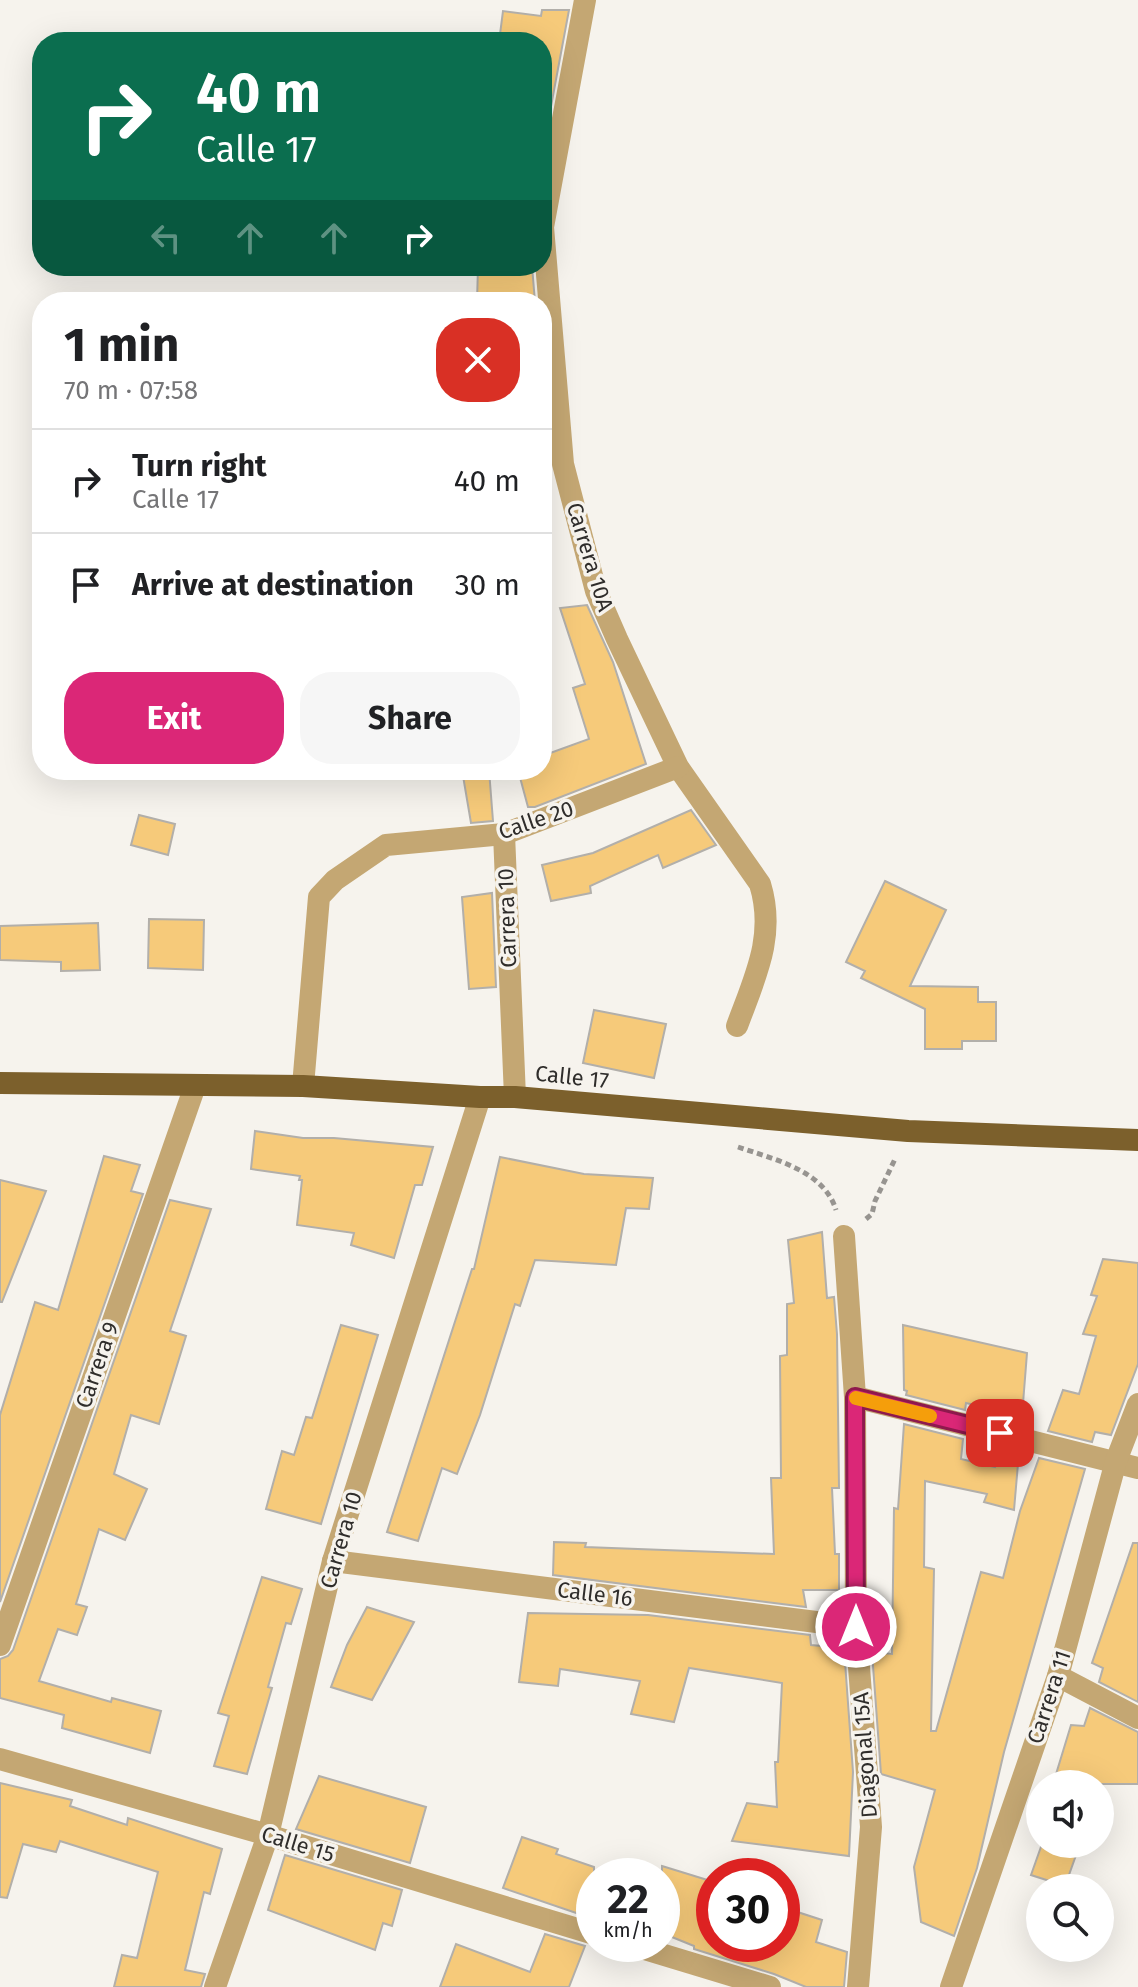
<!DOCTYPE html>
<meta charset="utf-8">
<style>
:root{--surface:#fff;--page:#f6f6f6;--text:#202124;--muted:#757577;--line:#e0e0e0;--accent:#db2777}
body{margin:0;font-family:"Fira Sans",sans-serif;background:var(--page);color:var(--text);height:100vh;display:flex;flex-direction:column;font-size:30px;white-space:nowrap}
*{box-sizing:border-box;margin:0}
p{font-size:26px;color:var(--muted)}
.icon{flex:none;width:44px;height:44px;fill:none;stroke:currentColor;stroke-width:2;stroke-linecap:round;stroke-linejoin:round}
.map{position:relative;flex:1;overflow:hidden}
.side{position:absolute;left:32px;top:292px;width:520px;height:488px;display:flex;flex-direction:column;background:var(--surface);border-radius:32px;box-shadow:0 8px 32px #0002}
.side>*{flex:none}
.hud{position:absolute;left:32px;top:32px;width:520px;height:244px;border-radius:32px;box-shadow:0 8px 32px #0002;background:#0b6e4f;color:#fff;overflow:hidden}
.tools{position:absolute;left:1026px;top:1770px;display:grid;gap:16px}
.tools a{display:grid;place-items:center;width:88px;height:88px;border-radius:50%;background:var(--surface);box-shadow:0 8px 32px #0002;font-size:40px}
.speed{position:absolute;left:576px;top:1858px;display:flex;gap:16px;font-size:40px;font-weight:700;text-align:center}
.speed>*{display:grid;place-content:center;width:104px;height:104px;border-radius:50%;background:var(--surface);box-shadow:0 8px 32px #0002;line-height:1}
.speed small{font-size:20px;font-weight:400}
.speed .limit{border:12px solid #d22;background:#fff;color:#111}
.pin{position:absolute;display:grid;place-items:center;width:68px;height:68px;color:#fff;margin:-34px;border-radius:16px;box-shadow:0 4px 12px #0006}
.me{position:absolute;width:88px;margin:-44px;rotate:0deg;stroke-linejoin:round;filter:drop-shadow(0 0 6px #0008)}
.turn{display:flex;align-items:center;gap:28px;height:168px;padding:0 32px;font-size:36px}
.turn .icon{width:104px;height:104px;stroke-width:2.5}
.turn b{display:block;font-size:56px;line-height:68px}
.lanes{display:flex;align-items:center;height:76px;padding:0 32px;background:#0003;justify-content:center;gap:40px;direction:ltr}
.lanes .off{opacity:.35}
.round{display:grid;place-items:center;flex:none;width:84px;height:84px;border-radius:32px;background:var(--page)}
.headline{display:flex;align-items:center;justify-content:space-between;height:136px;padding:0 32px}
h1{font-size:48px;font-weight:700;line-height:60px}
.button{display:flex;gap:16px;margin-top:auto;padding:16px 32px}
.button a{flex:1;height:92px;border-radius:32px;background:var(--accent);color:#fff;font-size:32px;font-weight:700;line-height:92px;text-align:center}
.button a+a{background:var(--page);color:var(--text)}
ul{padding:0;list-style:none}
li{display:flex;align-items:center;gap:24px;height:104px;padding:0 32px;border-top:2px solid var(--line)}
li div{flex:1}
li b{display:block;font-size:30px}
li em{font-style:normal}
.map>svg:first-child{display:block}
.building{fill:#f6ca7a;stroke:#b2afaa;stroke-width:2}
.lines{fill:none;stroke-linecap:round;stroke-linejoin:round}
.path{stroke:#979490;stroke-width:5;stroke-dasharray:6 4;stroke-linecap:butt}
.minor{stroke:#c4a773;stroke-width:22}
.trunk{stroke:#7c602c;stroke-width:22}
.route-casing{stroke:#8e194d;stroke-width:20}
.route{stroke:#db2777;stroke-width:14}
.slow{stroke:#f59e0b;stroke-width:14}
.labels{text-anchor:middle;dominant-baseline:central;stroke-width:7;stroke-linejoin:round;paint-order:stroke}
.street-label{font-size:22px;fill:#2f2d2b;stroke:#f6f3ed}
</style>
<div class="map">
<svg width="1138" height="1987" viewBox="0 0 1138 1987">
<rect width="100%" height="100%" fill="#f6f3ed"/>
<!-- building -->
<g class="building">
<path d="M 542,10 L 569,10 L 549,117 L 542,116 L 542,42 L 499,42 L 503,11 L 541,16 Z"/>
<path d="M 478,266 L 532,266 L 535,302 L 477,302 Z"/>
<path d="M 587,605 L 613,662 L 646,764 L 535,807 L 528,807 L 518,770 L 542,770 L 542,756 L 589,739 L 573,688 L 585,684 L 560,608 Z"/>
<path d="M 462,770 L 489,770 L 493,821 L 471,823 Z"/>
<path d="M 691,810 L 716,845 L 663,868 L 658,855 L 590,886 L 591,893 L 551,901 L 542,865 L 593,853 Z"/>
<path d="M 139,815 L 175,824 L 168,855 L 131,845 Z"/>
<path d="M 885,881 L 946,910 L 910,986 L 978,987 L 978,1002 L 996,1002 L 996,1041 L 962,1041 L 962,1049 L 925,1049 L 925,1009 L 861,978 L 865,971 L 846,962 Z"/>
<path d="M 492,893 L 496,987 L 469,989 L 462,897 Z"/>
<path d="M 149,919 L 204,920 L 203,970 L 148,968 Z"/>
<path d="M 98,923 L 100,970 L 61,971 L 61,962 L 0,960 L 0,926 Z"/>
<path d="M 594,1010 L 666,1024 L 654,1078 L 583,1063 Z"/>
<path d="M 255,1131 L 303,1138 L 334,1138 L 433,1147 L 422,1185 L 415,1185 L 394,1258 L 351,1245 L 354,1233 L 297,1225 L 302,1180 L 299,1180 L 300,1176 L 251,1169 Z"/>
<path d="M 104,1156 L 140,1165 L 131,1191 L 143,1194 L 0,1602 L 0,1415 L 35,1302 L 58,1310 Z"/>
<path d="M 500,1157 L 584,1174 L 653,1178 L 649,1209 L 626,1208 L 616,1265 L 535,1260 L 520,1306 L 515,1304 L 480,1415 L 457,1474 L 442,1468 L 418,1541 L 387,1532 L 472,1269 L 474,1269 Z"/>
<path d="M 0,1180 L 46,1191 L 2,1302 L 0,1302 Z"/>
<path d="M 170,1200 L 211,1209 L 170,1331 L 186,1336 L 159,1424 L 131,1415 L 114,1474 L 147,1489 L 125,1540 L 99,1529 L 76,1604 L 87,1607 L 77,1635 L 58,1629 L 39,1681 L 111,1702 L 112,1698 L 161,1711 L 150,1753 L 62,1728 L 64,1715 L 0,1698 L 0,1659 L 8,1656 L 13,1650 Z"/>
<path d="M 822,1232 L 827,1298 L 834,1297 L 837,1334 L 839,1488 L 832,1488 L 835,1554 L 839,1554 L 839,1590 L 803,1590 L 806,1607 L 553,1575 L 554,1542 L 586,1543 L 585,1547 L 774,1554 L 771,1478 L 781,1478 L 780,1356 L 787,1355 L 787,1304 L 794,1303 L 788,1240 Z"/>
<path d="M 1103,1259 L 1138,1263 L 1138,1364 L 1111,1435 L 1095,1432 L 1092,1442 L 1048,1431 L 1063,1390 L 1079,1394 L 1096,1336 L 1083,1334 L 1097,1296 L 1091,1295 Z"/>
<path d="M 341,1325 L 378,1335 L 321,1524 L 266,1509 L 282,1451 L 294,1455 L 306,1417 L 312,1418 Z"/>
<path d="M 903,1325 L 1027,1353 L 1022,1416 L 966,1403 L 965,1410 L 906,1395 L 907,1391 L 904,1390 Z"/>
<path d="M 904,1424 L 963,1439 L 961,1459 L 995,1467 L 1001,1448 L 1019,1452 L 1014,1510 L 984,1502 L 987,1494 L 925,1481 L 924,1567 L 934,1569 L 931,1731 L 936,1731 L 981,1572 L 1003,1578 L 1020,1511 L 1039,1458 L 1085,1469 L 1004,1752 L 977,1868 L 954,1936 L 921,1922 L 914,1867 L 935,1790 L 881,1774 L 872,1652 L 892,1654 L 894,1508 L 898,1509 Z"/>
<path d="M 1133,1543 L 1138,1543 L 1138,1702 L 1099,1682 L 1103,1668 L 1092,1663 Z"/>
<path d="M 262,1577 L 302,1589 L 291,1624 L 286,1623 L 268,1687 L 272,1688 L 247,1774 L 214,1766 L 229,1716 L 218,1713 Z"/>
<path d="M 367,1607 L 414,1622 L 372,1700 L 331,1687 L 347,1645 Z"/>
<path d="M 528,1613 L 648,1615 L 810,1635 L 811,1645 L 844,1648 L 853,1772 L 849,1856 L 732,1841 L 747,1803 L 777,1807 L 775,1762 L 778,1762 L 782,1683 L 689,1668 L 674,1722 L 631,1714 L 640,1681 L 560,1669 L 558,1686 L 519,1682 Z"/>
<path d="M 1090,1708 L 1138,1732 L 1138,1784 L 1053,1784 L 1071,1725 L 1084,1726 Z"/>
<path d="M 319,1776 L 426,1807 L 410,1863 L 296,1829 Z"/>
<path d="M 0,1783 L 72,1800 L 70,1806 L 127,1825 L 128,1818 L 222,1849 L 210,1894 L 204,1892 L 185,1970 L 205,1974 L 201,1987 L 114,1987 L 122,1955 L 137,1958 L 158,1872 L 60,1841 L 56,1852 L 23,1844 L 7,1898 L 0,1897 Z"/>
<path d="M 522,1837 L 558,1849 L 556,1854 L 594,1867 L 594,1919 L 503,1888 Z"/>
<path d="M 1042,1844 L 1080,1844 L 1065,1886 L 1031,1875 Z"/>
<path d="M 285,1855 L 402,1890 L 392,1926 L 383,1923 L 375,1950 L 268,1910 Z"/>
<path d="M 662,1866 L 714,1882 L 714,1944 L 782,1944 L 782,1907 L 822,1920 L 816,1942 L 847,1952 L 844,1987 L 806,1987 L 774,1974 L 694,1949 L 694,1946 L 662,1933 Z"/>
<path d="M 545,1934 L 585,1946 L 569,1987 L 440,1987 L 456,1944 L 530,1972 Z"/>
</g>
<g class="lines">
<!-- path -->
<g class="path">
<path d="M 738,1147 C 773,1159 824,1170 836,1210"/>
<path d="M 866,1219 L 872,1214 L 875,1201 L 896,1157"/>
</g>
<!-- minor -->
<g class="minor">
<path d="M 585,0 L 543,227 L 563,464 L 596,591 L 617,639 L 678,767 L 760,884 C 776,936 755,977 737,1026"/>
<path d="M 504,834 L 515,1097"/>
<path d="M 303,1086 L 319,897 L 335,880 L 386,845 L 504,834 L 678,767"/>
<path d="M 844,1236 L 855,1397 L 856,1627 L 871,1827 L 858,1987"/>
<path d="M 855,1397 L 1138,1468"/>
<path d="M 333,1561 L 856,1627"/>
<path d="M 0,1645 L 195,1086"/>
<path d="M 1058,1676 L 1138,1718"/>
<path d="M 0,1759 L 268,1835 L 594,1934"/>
<path d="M 628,1944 L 770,1987"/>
<path d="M 215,1987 L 268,1835 L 333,1561 L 480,1097"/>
<path d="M 951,1987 L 1058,1676 L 1116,1461 L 1138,1404"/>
</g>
<!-- trunk -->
<path class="trunk" d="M 0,1083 L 303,1086 L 480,1097 L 515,1097 L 908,1131 L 1138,1140"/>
</g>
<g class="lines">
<!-- route casing -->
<g class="route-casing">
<path id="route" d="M 856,1627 L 855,1397 L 1000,1433"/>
</g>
<!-- route -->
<use href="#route" class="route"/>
<!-- slow -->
<path class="slow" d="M 856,1398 L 930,1416"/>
</g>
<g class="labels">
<!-- street labels -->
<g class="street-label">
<text transform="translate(590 557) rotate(73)">Carrera 10A</text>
<text transform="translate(536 820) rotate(-19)">Calle 20</text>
<text transform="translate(507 918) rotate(-92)">Carrera 10</text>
<text transform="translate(572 1077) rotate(6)">Calle 17</text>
<text transform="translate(97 1365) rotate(-71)">Carrera 9</text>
<text transform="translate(341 1540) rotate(-74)">Carrera 10</text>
<text transform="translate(595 1594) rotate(7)">Calle 16</text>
<text transform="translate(1049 1697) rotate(-72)">Carrera 11</text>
<text transform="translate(865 1755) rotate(-94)">Diagonal 15A</text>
<text transform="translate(298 1844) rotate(17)">Calle 15</text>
</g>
</g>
</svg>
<div class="tools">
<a><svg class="icon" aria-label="sound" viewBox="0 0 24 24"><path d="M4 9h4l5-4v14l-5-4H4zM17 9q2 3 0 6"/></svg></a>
<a><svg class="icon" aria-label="search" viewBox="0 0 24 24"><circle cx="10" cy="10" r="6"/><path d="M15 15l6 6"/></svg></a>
</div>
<div class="speed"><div>22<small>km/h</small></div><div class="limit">30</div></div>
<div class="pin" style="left:1000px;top:1433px;background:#d93025"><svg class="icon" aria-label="arrive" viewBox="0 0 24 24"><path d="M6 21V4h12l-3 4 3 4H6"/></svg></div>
<svg class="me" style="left:856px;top:1627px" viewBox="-20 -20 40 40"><circle r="17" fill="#db2777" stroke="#fff" stroke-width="3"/><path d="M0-11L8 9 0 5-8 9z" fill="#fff"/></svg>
<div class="hud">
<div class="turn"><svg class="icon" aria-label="right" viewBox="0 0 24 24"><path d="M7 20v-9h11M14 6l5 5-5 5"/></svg><div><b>40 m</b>Calle 17</div></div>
<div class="lanes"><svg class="icon off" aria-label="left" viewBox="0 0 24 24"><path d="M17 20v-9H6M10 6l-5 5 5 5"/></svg><svg class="icon off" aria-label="ahead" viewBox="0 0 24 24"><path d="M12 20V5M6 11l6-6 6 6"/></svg><svg class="icon off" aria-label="ahead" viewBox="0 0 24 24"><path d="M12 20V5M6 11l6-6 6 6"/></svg><svg class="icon" aria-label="right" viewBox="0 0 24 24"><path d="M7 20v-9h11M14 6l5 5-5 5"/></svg></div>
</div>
<section class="side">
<div class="headline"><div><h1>1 min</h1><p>70 m · 07:58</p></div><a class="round" style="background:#d93025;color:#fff"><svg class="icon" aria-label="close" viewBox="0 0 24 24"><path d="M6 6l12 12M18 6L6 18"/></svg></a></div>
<ul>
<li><svg class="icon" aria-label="right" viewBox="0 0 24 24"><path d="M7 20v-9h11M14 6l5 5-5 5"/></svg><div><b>Turn right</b><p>Calle 17</p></div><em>40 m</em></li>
<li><svg class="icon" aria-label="arrive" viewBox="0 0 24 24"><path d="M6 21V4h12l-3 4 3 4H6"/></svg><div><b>Arrive at destination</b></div><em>30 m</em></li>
</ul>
<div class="button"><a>Exit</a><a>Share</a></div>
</section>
</div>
